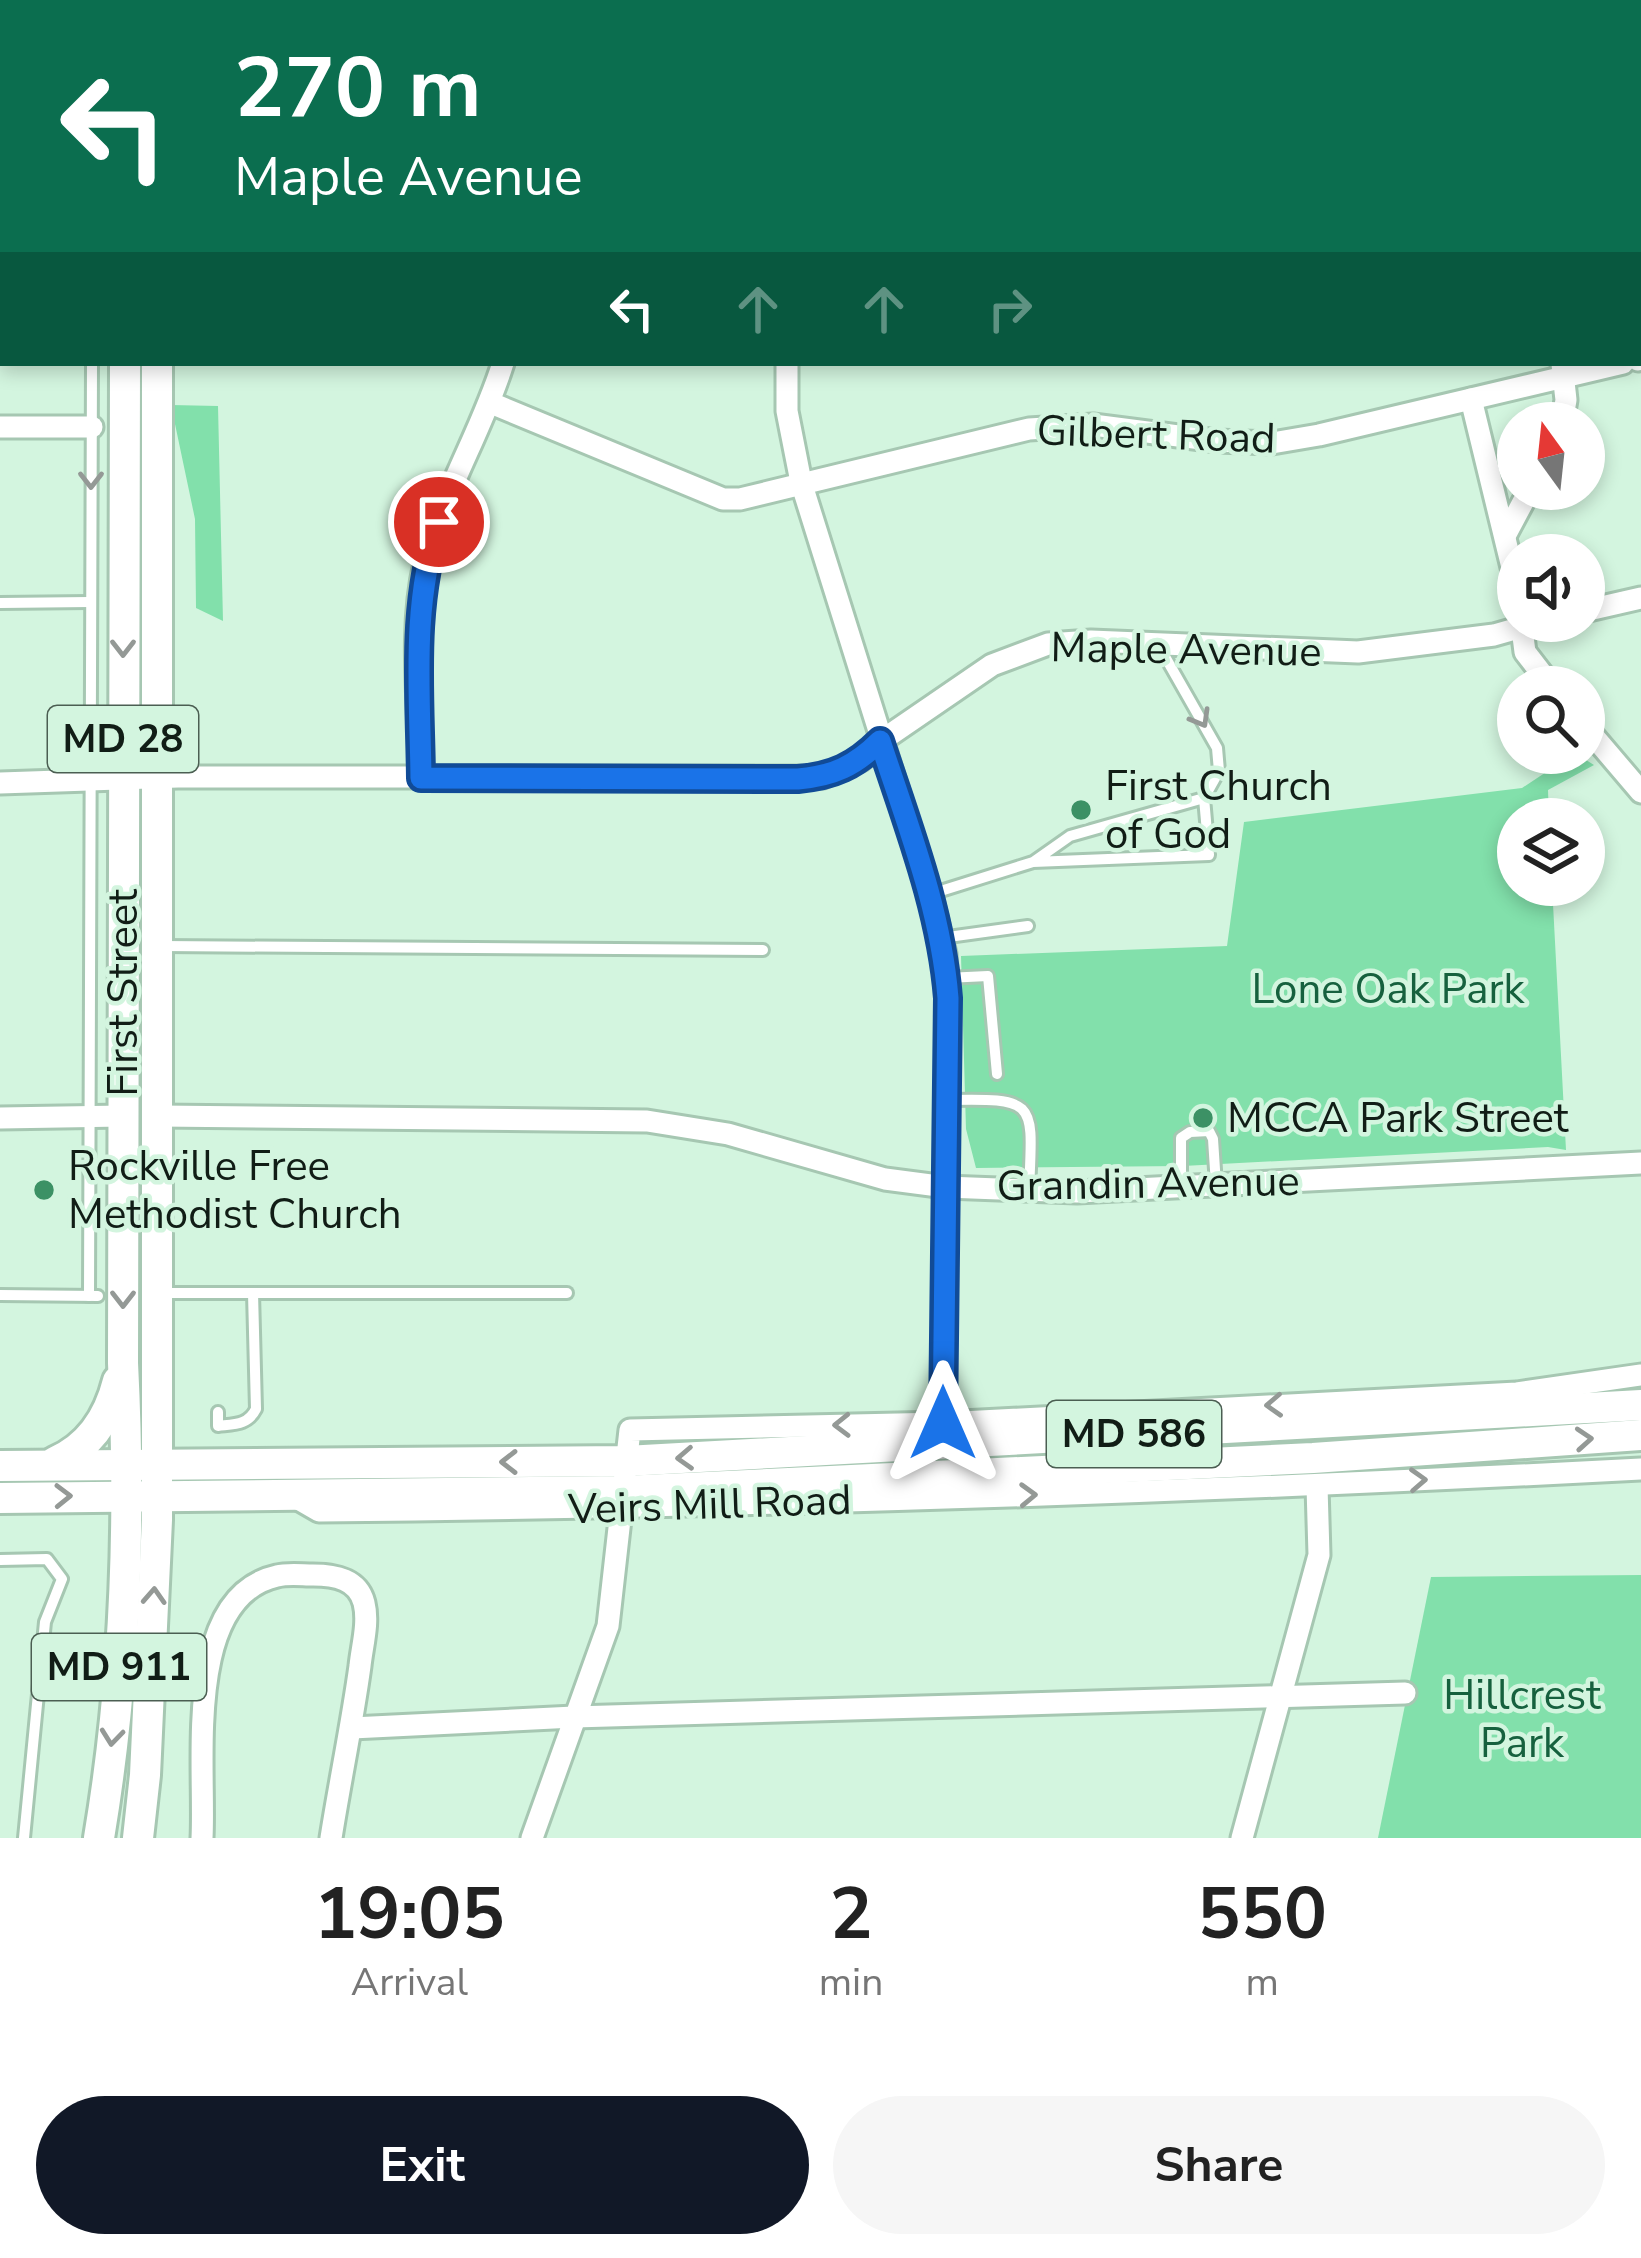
<!DOCTYPE html>
<style>
:root{--surface:#fff;--page:#f6f6f6;--text:#222;--muted:#767676;--accent:#111827}
body{margin:0;font-family:"Nunito Sans",sans-serif;background:var(--page);color:var(--text);height:100vh;display:flex;flex-direction:column;font-size:45px;white-space:nowrap}
*{box-sizing:border-box;margin:0}
p{font-size:39px;color:var(--muted)}
.icon{flex:none;width:66px;height:66px;fill:none;stroke:currentColor;stroke-width:2;stroke-linecap:round;stroke-linejoin:round}
.map{position:relative;height:1838px;overflow:hidden}
.sheet{display:flex;flex-direction:column;background:var(--surface);flex:1}
.sheet>*{flex:none}
.guide{position:absolute;left:0px;top:0px;width:1641px;height:366px;box-shadow:0 6px 18px #0003;background:#0b6e4f;color:#fff;overflow:hidden}
.needle{width:78px;rotate:345deg}
.controls{position:absolute;left:1497px;top:402px;display:grid;gap:24px}
.controls a{display:grid;place-items:center;width:108px;height:108px;border-radius:50%;background:var(--surface);box-shadow:0 6px 18px #0003;font-size:60px}
.pin{position:absolute;display:grid;place-items:center;width:102px;height:102px;color:#fff;margin:-51px;border:6px solid #fff;border-radius:50%;box-shadow:0 3px 12px #0007}
.me{position:absolute;width:132px;margin:-66px;rotate:0deg;stroke-linejoin:round;filter:drop-shadow(0 0 9px #0008)}
.turn{display:flex;align-items:center;gap:42px;height:252px;padding:0 36px;font-size:54px}
.turn .icon{width:156px;height:156px;stroke-width:2.5}
.turn b{display:block;font-size:84px;line-height:102px}
.lanes{display:flex;align-items:center;height:114px;padding:0 36px;background:#0003;justify-content:center;gap:60px;direction:ltr}
.lanes .off{opacity:.35}
.eta{display:flex;justify-content:space-evenly;align-items:center;height:204px;text-align:center}
.eta b{font-size:72px;font-weight:700;line-height:84px}
.action{display:flex;gap:24px;margin-top:auto;padding:24px 36px}
.action a{flex:1;height:138px;border-radius:72px;background:var(--accent);color:#fff;font-size:48px;font-weight:700;line-height:138px;text-align:center}
.action a+a{background:var(--page);color:var(--text)}
.map>svg:first-child{display:block}
.green{fill:#82e0ab}
.lines{fill:none;stroke-linecap:round;stroke-linejoin:round}
.service-casing{stroke:#a6c7b2;stroke-width:16}
.minor-casing{stroke:#a6c7b2;stroke-width:27}
.tertiary-casing{stroke:#a6c7b2;stroke-width:30}
.primary-casing{stroke:#a6c7b2;stroke-width:36}
.service{stroke:#fff;stroke-width:10}
.minor{stroke:#fff;stroke-width:21}
.tertiary{stroke:#fff;stroke-width:24}
.primary{stroke:#fff;stroke-width:30}
.oneway{stroke:#949996}
.route-casing{stroke:#114b97;stroke-width:30}
.route{stroke:#1a73e8;stroke-width:21}
.poi-dot{fill:#3c9165;stroke:#d3f5df;stroke-width:4.5}
.labels{text-anchor:middle;dominant-baseline:central;stroke-width:9;stroke-linejoin:round;paint-order:stroke}
.shield{fill:#d3f5df;stroke:#4b5e52;stroke-width:3}
.shield-label{font-size:39px;font-weight:bold;fill:#111d16}
.street-label{font-size:42px;fill:#111d16;stroke:#d3f5df}
.poi-label{font-size:42px;fill:#111d16;stroke:#d3f5df;text-anchor:start}
.park-label{font-size:42px;fill:#16613e;stroke:#d3f5df}
</style>
<div class="map">
<svg width="1641" height="1838" viewBox="0 0 1641 1838">
<rect width="100%" height="100%" fill="#d3f5df"/>
<!-- green -->
<g class="green">
<path d="M 171,405 L 218,406 L 223,621 L 196,608 L 195,519 Z"/>
<path d="M 1575,753 L 1594,765 L 1548,790 L 1549,819 L 1518,819 L 1518,885 L 1552,885 L 1566,1150 L 1548,1147 L 1183,1166 L 976,1168 L 966,1129 L 961,956 L 1227,946 L 1244,822 L 1522,788 Z"/>
<path d="M 1641,1575 L 1641,1838 L 1378,1838 L 1431,1577 Z"/>
</g>
<g class="lines">
<!-- service casing -->
<g class="service-casing">
<g id="service">
<path d="M 253,0 L 254,3"/>
<path d="M 397,0 L 397,3"/>
<path d="M 0,603 L 90,602"/>
<path d="M 1159,646 L 1217,748 L 1219,771 L 1204,798"/>
<path d="M 931,894 L 1033,862 L 1209,855 L 1204,798 L 1070,836 L 1033,862"/>
<path d="M 941,938 L 1028,926"/>
<path d="M 162,946 L 763,950"/>
<path d="M 946,978 L 988,976 L 997,1074"/>
<path d="M 947,1100 C 1038,1098 1033,1101 1029,1190"/>
<path d="M 1181,1186 L 1181,1138 L 1190,1132 L 1209,1131 L 1213,1139 L 1216,1185"/>
<path d="M 160,1293 L 567,1293"/>
<path d="M 0,1295 L 98,1296"/>
<path d="M 89,1296 L 92,363"/>
<path d="M 218,1412 L 218,1426 C 235,1424 248,1425 256,1409 L 253,1293"/>
<path d="M 0,1560 L 47,1559 L 62,1579 L 45,1622 L 24,1838"/>
</g>
</g>
<!-- minor casing -->
<g class="minor-casing">
<g id="minor">
<path d="M 88,0 L 89,3"/>
<path d="M 520,0 L 520,3"/>
<path d="M 788,0 L 788,3"/>
<path d="M 1478,0 L 1479,3"/>
<path d="M 1638,105 L 1641,104"/>
<path d="M 1638,360 L 1641,359"/>
<path d="M 787,363 L 787,411 L 801,482 L 932,900 L 945,954 L 948,998 L 943,1437"/>
<path d="M 1471,399 L 1518,592"/>
<path d="M 491,403 L 723,499 L 740,499 L 1029,429 L 1093,425 L 1217,441 L 1272,443 L 1319,435 L 1623,363"/>
<path d="M 1562,423 L 1566,400 L 1562,364"/>
<path d="M 0,427 L 92,427"/>
<path d="M 1506,534 L 1530,489"/>
<path d="M 1584,611 L 1641,598"/>
<path d="M 1521,621 L 1525,652 L 1552,687"/>
<path d="M 1584,725 L 1641,792"/>
<path d="M 421,778 C 420,708 409,631 425,563 C 442,494 482,431 503,363"/>
<path d="M 0,783 L 178,777 L 823,777 L 861,760 L 881,741 L 992,665 L 1048,644 L 1091,641 L 1358,652 L 1494,635 L 1543,621"/>
<path d="M 159,1116 L 647,1121 L 728,1134 L 885,1179 L 946,1187 L 1077,1192 L 1641,1163"/>
<path d="M 0,1118 L 123,1116"/>
<path d="M 293,1496 L 319,1511 C 760,1507 1201,1492 1641,1469"/>
<path d="M 352,1728 L 574,1717 L 1405,1693"/>
<path d="M 202,1838 C 206,1766 182,1597 277,1576 C 288,1573 302,1575 313,1575 C 335,1575 358,1579 364,1603 C 369,1623 362,1646 360,1666 C 352,1724 340,1781 331,1838"/>
<path d="M 532,1838 L 608,1626 L 630,1430 L 943,1423 L 1517,1393 L 1641,1375"/>
<path d="M 1242,1838 L 1319,1555 L 1317,1486"/>
</g>
</g>
<!-- tertiary casing -->
<g class="tertiary-casing">
<g id="tertiary">
<path d="M 1166,3 L 1178,0"/>
<path d="M 0,106 L 3,105"/>
</g>
</g>
<!-- primary casing -->
<g class="primary-casing">
<g id="primary">
<path d="M 129,3 L 129,0"/>
<path d="M 161,3 L 161,0"/>
<path d="M 55,1462 C 90,1447 109,1417 118,1381"/>
<path d="M 0,1466 L 626,1461 L 1641,1405"/>
<path d="M 0,1498 L 624,1491 L 1313,1458 L 1641,1435"/>
<path d="M 99,1838 C 125,1683 131,1520 123,1363 L 125,363"/>
<path d="M 138,1838 L 145,1775 L 157,1520 L 157,363"/>
</g>
</g>
<!-- service -->
<use href="#service" class="service"/>
<!-- minor -->
<use href="#minor" class="minor"/>
<!-- tertiary -->
<use href="#tertiary" class="tertiary"/>
<!-- primary -->
<use href="#primary" class="primary"/>
</g>
<!-- one-way arrows -->
<defs><path id="oneway-chevron" d="M-2-3.5L2.5 0L-2 3.5" fill="none" stroke-width="1.6" stroke-linecap="round" stroke-linejoin="round" transform="scale(3)"/></defs>
<g class="oneway">
<use href="#oneway-chevron" transform="translate(91 480) rotate(90)"/>
<use href="#oneway-chevron" transform="translate(123 648) rotate(90)"/>
<use href="#oneway-chevron" transform="translate(1201 719) rotate(60)"/>
<use href="#oneway-chevron" transform="translate(123 1299) rotate(90)"/>
<use href="#oneway-chevron" transform="translate(1274 1405) rotate(177)"/>
<use href="#oneway-chevron" transform="translate(842 1425) rotate(179)"/>
<use href="#oneway-chevron" transform="translate(1584 1439) rotate(-4)"/>
<use href="#oneway-chevron" transform="translate(685 1458) rotate(177)"/>
<use href="#oneway-chevron" transform="translate(509 1462) rotate(180)"/>
<use href="#oneway-chevron" transform="translate(1418 1480) rotate(-3)"/>
<use href="#oneway-chevron" transform="translate(1028 1495) rotate(-2)"/>
<use href="#oneway-chevron" transform="translate(63 1496) rotate(-1)"/>
<use href="#oneway-chevron" transform="translate(154 1596) rotate(-87)"/>
<use href="#oneway-chevron" transform="translate(112 1737) rotate(96)"/>
</g>
<g class="lines">
<!-- route casing -->
<g class="route-casing">
<path id="route" d="M 439,522 C 411,606 420,691 421,778 L 798,779 C 833,776 855,766 880,741 C 908,826 941,910 948,998 L 943,1423"/>
</g>
<!-- route -->
<use href="#route" class="route"/>
</g>
<!-- markers -->
<g class="poi-dot">
<circle cx="1081" cy="810" r="12"/>
<circle cx="1203" cy="1118" r="12"/>
<circle cx="44" cy="1190" r="12"/>
</g>
<g class="labels">
<!-- shield labels -->
<g class="shield">
<rect x="48" y="706" width="150" height="66" rx="9"/>
<rect x="1047" y="1401" width="174" height="66" rx="9"/>
<rect x="32" y="1634" width="174" height="66" rx="9"/>
</g>
<g class="shield-label">
<text x="123" y="739">MD 28</text>
<text x="1134" y="1434">MD 586</text>
<text x="119" y="1667">MD 911</text>
</g>
<!-- street labels -->
<g class="street-label">
<text transform="translate(1156 435) rotate(2)">Gilbert Road</text>
<text transform="translate(1186 650) rotate(1)">Maple Avenue</text>
<text transform="translate(123 993) rotate(-90)">First Street</text>
<text transform="translate(1148 1184) rotate(-1)">Grandin Avenue</text>
<text transform="translate(710 1505) rotate(-2)">Veirs Mill Road</text>
</g>
<!-- poi labels -->
<g class="poi-label">
<text x="1105" y="786">First Church<tspan x="1105" dy="48">of God</tspan></text>
<text x="1227" y="1118">MCCA Park Street</text>
<text x="68" y="1166">Rockville Free<tspan x="68" dy="48">Methodist Church</tspan></text>
</g>
<!-- park labels -->
<g class="park-label">
<text x="1388" y="989">Lone Oak Park</text>
<text x="1522" y="1695">Hillcrest<tspan x="1522" dy="48">Park</tspan></text>
</g>
</g>
</svg>
<div class="controls">
<a><svg class="needle" viewBox="-14 -14 28 28"><path d="M0-13l5 13h-10z" fill="#e53935"/><path d="M0 13l5-13h-10z" fill="#767676"/></svg></a>
<a><svg class="icon" aria-label="sound" viewBox="0 0 24 24"><path d="M4 9h4l5-4v14l-5-4H4zM17 9q2 3 0 6"/></svg></a>
<a><svg class="icon" aria-label="search" viewBox="0 0 24 24"><circle cx="10" cy="10" r="6"/><path d="M15 15l6 6"/></svg></a>
<a><svg class="icon" aria-label="layers" viewBox="0 0 24 24"><path d="M12 4l9 5-9 5-9-5zM3 14l9 5 9-5"/></svg></a>
</div>
<div class="pin" style="left:439px;top:522px;background:#d93025"><svg class="icon" aria-label="arrive" viewBox="0 0 24 24"><path d="M6 21V4h12l-3 4 3 4H6"/></svg></div>
<svg class="me" style="left:943px;top:1423px" viewBox="-20 -20 40 40"><path d="M0-17L14 15 0 8-14 15z" fill="#1a73e8" stroke="#fff" stroke-width="4"/></svg>
<div class="guide">
<div class="turn"><svg class="icon" aria-label="left" viewBox="0 0 24 24"><path d="M17 20v-9H6M10 6l-5 5 5 5"/></svg><div><b>270 m</b>Maple Avenue</div></div>
<div class="lanes"><svg class="icon" aria-label="left" viewBox="0 0 24 24"><path d="M17 20v-9H6M10 6l-5 5 5 5"/></svg><svg class="icon off" aria-label="ahead" viewBox="0 0 24 24"><path d="M12 20V5M6 11l6-6 6 6"/></svg><svg class="icon off" aria-label="ahead" viewBox="0 0 24 24"><path d="M12 20V5M6 11l6-6 6 6"/></svg><svg class="icon off" aria-label="right" viewBox="0 0 24 24"><path d="M7 20v-9h11M14 6l5 5-5 5"/></svg></div>
</div>
</div>
<section class="sheet">
<div class="eta">
<div><b>19:05</b><p>Arrival</p></div>
<div><b>2</b><p>min</p></div>
<div><b>550</b><p>m</p></div>
</div>
<div class="action"><a>Exit</a><a>Share</a></div>
</section>
